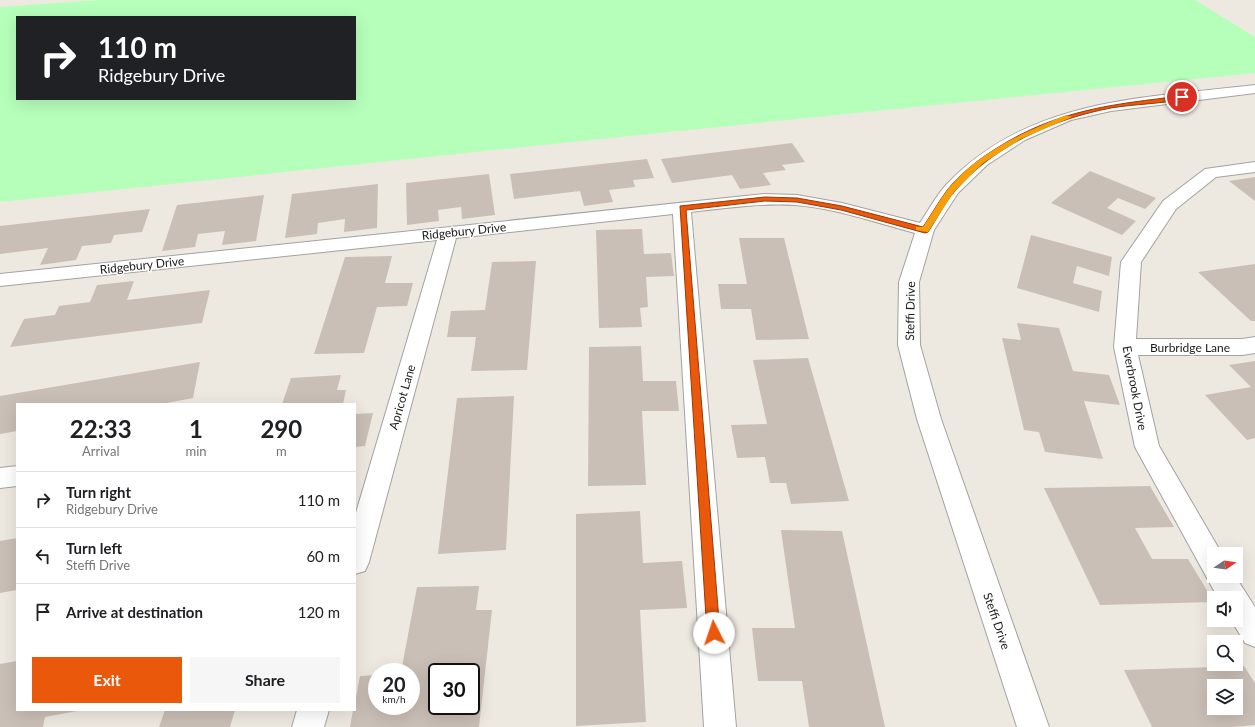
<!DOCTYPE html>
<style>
:root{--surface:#fff;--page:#f6f6f6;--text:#202124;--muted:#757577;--line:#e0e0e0;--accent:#ea580c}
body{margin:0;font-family:Lato,sans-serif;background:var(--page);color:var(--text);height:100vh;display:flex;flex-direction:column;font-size:15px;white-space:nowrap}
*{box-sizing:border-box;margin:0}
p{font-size:13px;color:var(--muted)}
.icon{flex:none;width:22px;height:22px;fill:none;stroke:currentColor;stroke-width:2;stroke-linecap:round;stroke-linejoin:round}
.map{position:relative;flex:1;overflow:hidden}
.side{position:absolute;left:16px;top:403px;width:340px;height:308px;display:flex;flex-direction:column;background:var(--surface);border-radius:0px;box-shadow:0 4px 16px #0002}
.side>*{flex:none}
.banner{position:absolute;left:16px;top:16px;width:340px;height:84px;border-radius:0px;box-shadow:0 4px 16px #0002;background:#202124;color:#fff;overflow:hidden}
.needle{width:26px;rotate:77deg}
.controls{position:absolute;left:1207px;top:547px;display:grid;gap:8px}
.controls a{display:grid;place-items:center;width:36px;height:36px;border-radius:0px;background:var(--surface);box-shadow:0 4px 16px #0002;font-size:20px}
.speed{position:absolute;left:368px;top:663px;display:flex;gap:8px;font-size:20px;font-weight:700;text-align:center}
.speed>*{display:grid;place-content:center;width:52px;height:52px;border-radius:50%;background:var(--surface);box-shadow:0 4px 16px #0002;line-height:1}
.speed small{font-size:10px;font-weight:400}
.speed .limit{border:2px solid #111;border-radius:6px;background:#fff;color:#111}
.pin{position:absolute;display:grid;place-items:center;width:34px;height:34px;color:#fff;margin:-17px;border:2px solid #fff;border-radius:50%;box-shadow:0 1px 4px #0007}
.me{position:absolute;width:44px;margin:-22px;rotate:356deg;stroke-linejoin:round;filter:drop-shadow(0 0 3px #0008)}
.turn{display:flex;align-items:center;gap:14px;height:84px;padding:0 16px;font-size:18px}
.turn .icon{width:52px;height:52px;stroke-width:2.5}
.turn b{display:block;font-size:28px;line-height:34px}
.eta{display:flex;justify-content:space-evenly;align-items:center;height:68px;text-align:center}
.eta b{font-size:24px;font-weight:700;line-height:28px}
.primary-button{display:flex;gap:8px;margin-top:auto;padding:8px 16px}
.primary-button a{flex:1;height:46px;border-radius:0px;background:var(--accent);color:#fff;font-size:16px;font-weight:700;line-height:46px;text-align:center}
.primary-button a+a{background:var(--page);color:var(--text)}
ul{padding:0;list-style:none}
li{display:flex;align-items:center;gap:12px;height:56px;padding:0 16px;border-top:1px solid var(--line)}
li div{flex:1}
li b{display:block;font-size:15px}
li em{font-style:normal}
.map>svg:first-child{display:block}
.park{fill:#b6ffbb;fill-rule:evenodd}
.building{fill:#cabfb6;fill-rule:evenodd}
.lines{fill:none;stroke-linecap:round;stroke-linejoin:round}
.minor-casing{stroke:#a2a2a2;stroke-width:2}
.minor{fill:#fff;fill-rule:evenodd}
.route{fill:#ea580c;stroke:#983908}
.slow{fill:#f59e0b}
.labels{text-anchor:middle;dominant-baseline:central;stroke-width:3;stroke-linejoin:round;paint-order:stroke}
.street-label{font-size:12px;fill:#1b1b1b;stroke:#fff}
</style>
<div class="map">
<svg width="1255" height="727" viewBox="0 0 1255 727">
<rect width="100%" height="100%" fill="#eee9e0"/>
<!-- park -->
<path class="park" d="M 99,0 L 1195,0 L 1255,37 L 1255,73 L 629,136 L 0,202 L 0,7 ZM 17,17 L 355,17 L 355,99 L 17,99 Z"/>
<!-- building -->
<g class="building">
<path d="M 792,143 L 805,162 L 782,165 L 786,170 L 763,173 L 771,185 L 740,189 L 732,175 L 672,183 L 661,159 Z"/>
<path d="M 647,159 L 654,178 L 633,180 L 635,187 L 609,190 L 613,202 L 584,206 L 580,191 L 514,199 L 510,174 Z"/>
<path d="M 1090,171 L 1156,198 L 1145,209 L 1118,198 L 1107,208 L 1136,221 L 1122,235 L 1051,203 Z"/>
<path d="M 489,174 L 495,215 L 462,219 L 461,207 L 438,210 L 439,221 L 407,225 L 406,183 Z"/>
<path d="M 1255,177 L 1255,201 L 1229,181 Z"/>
<path d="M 378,184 L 377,228 L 344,232 L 345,219 L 318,223 L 317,234 L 285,238 L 292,194 Z"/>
<path d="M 264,195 L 256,241 L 222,245 L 225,231 L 198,234 L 195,247 L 162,251 L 177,205 Z"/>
<path d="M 150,209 L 142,232 L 114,235 L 111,243 L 82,246 L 76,260 L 40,265 L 48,248 L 0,254 L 0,226 Z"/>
<path d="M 642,229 L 644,254 L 671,253 L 674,276 L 646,277 L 648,307 L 640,308 L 642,327 L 599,328 L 596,230 Z"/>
<path d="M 1031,235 L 1112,257 L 1109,276 L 1077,266 L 1073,283 L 1102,291 L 1099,312 L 1017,288 Z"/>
<path d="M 739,238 L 784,238 L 809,339 L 756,340 L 751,309 L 721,309 L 718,284 L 747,284 Z"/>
<path d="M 392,256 L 385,283 L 413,283 L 407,306 L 377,307 L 364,353 L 314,354 L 345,257 Z"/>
<path d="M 536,261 L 527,370 L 471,371 L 476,337 L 447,337 L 451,311 L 485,310 L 492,262 Z"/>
<path d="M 1255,264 L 1255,321 L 1251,321 L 1198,272 Z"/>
<path d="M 134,281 L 127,300 L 210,290 L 202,323 L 10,347 L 24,319 L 55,315 L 59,306 L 90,302 L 97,285 Z"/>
<path d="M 1017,323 L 1059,328 L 1073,371 L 1109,375 L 1120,405 L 1084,401 L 1103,459 L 1045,452 L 1039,432 L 1024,430 L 1002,338 L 1021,340 Z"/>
<path d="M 641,346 L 643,381 L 676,381 L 679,411 L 642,411 L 646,485 L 588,486 L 589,347 Z"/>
<path d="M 808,358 L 849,501 L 791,504 L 786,483 L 770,483 L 765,457 L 737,458 L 731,425 L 767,424 L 753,360 Z"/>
<path d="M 1255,361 L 1255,438 L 1247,440 L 1205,395 L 1251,387 L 1229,365 Z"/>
<path d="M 200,362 L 193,398 L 161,404 L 17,404 L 17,431 L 0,434 L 0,396 Z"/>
<path d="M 341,375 L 337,390 L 346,390 L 343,404 L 282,404 L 291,378 Z"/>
<path d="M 514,396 L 506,550 L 438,554 L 457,398 Z"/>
<path d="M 373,413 L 365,446 L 355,447 L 355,414 Z"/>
<path d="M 1150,486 L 1174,527 L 1135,528 L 1152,559 L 1188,559 L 1214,602 L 1100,605 L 1044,488 Z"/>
<path d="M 640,511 L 643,563 L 682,561 L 687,608 L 640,610 L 646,722 L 576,726 L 576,514 Z"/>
<path d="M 781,530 L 842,531 L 885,727 L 809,727 L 802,681 L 758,681 L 752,628 L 795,628 Z"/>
<path d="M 17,538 L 17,590 L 0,593 L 0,541 Z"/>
<path d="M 479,586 L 476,610 L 492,610 L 479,727 L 350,727 L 353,710 L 355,710 L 355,702 L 360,676 L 377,675 L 377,706 L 411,706 L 411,672 L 401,672 L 417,587 ZM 437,672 L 471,672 L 471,706 L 437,706 Z"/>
<path d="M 17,661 L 17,710 L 77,711 L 45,717 L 43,727 L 0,727 L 0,664 Z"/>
<path d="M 1244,666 L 1255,683 L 1255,725 L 1232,727 L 1152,727 L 1124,670 ZM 1214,686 L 1236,686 L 1236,708 L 1214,708 Z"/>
<path d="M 165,710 L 235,710 L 230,727 L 159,727 Z"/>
</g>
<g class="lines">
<!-- minor casing -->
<g class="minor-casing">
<g id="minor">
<path d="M 1255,85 L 1255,93 L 1111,111 L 1071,120 L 1025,140 L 987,165 L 958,193 L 934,230 L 919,282 L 920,345 L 941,419 L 1049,727 L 1017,727 L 917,419 L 898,345 L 899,282 L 915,233 C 877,223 835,208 795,205 C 760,203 726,208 691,212 L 736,727 L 704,727 L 673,214 L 456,238 L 369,562 L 365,571 L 355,574 L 355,516 L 437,240 L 0,286 L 0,274 L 765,194 L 797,195 L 842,203 L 920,223 C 928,211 936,196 946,185 C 1028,98 1144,98 1255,85 Z"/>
<path d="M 1255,162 L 1255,172 L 1216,177 L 1176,209 L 1141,262 L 1136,339 L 1242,339 L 1255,337 L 1255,353 L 1242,355 L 1138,355 L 1159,446 L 1222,554 L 1214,554 L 1214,576 L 1235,576 L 1255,607 L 1255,647 L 1245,643 L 1231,620 L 1236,620 L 1236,598 L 1218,598 L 1135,447 L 1114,347 L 1121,262 L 1163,201 L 1205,169 Z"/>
<path d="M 17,466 L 17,486 L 0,488 L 0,468 Z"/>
<path d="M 297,710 L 329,710 L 324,727 L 292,727 Z"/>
</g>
</g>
<!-- minor -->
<use href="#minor" class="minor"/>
</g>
<!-- route -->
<path class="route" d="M 1182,96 L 1185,97 L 1184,99 C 1160,104 1135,104 1111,108 C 1053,119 993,146 955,191 C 944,203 937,219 928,232 L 925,233 L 841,210 L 797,202 L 765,201 L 686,210 L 720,633 L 718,637 L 714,638 L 709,637 L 707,633 L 680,206 L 765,197 L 797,198 L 842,206 L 923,227 C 931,215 939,201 948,189 C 961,173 979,159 997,148 C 1057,110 1113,104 1182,96 Z"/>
<!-- slow -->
<path class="slow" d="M 1066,115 L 1072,117 L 1021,139 L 983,163 L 954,192 L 928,232 L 916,230 L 916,227 L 923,227 C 931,215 939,201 948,189 C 979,151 1023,133 1066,115 Z"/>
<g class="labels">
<!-- street labels -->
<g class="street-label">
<text transform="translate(464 231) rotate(-6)">Ridgebury Drive</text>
<text transform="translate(142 265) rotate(-6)">Ridgebury Drive</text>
<text transform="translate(910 311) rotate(-89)">Steffi Drive</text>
<text x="1190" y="347">Burbridge Lane</text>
<text transform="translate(1135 388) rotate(79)">Everbrook Drive</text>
<text transform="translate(402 397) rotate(-74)">Apricot Lane</text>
<text transform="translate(997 621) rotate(71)">Steffi Drive</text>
</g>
</g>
</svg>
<div class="controls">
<a><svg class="needle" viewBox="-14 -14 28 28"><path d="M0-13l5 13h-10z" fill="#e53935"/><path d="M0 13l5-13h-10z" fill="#757577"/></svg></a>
<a><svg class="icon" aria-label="sound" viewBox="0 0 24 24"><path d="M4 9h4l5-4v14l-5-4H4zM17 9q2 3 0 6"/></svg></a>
<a><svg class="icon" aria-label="search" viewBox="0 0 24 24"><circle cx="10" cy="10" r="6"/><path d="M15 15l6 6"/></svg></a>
<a><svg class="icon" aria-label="layers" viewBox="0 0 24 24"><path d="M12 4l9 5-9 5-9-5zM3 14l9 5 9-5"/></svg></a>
</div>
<div class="speed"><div>20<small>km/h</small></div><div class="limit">30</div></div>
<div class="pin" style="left:1182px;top:97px;background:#d93025"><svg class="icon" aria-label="arrive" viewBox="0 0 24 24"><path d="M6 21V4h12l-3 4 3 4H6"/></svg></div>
<svg class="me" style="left:714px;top:633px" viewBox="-20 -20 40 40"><circle r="19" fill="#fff"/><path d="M0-13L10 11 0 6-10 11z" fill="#ea580c"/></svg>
<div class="banner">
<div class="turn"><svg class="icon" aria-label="right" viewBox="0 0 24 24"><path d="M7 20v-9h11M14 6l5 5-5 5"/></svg><div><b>110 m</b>Ridgebury Drive</div></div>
</div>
<section class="side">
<div class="eta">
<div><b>22:33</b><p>Arrival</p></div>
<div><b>1</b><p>min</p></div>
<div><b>290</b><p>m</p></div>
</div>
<ul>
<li><svg class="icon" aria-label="right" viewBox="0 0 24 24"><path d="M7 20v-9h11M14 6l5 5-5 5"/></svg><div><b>Turn right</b><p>Ridgebury Drive</p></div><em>110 m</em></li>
<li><svg class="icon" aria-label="left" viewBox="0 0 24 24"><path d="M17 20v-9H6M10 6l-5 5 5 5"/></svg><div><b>Turn left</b><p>Steffi Drive</p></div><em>60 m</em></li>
<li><svg class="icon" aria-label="arrive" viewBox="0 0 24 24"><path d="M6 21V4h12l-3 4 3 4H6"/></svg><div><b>Arrive at destination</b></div><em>120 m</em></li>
</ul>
<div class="primary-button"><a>Exit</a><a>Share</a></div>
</section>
</div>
